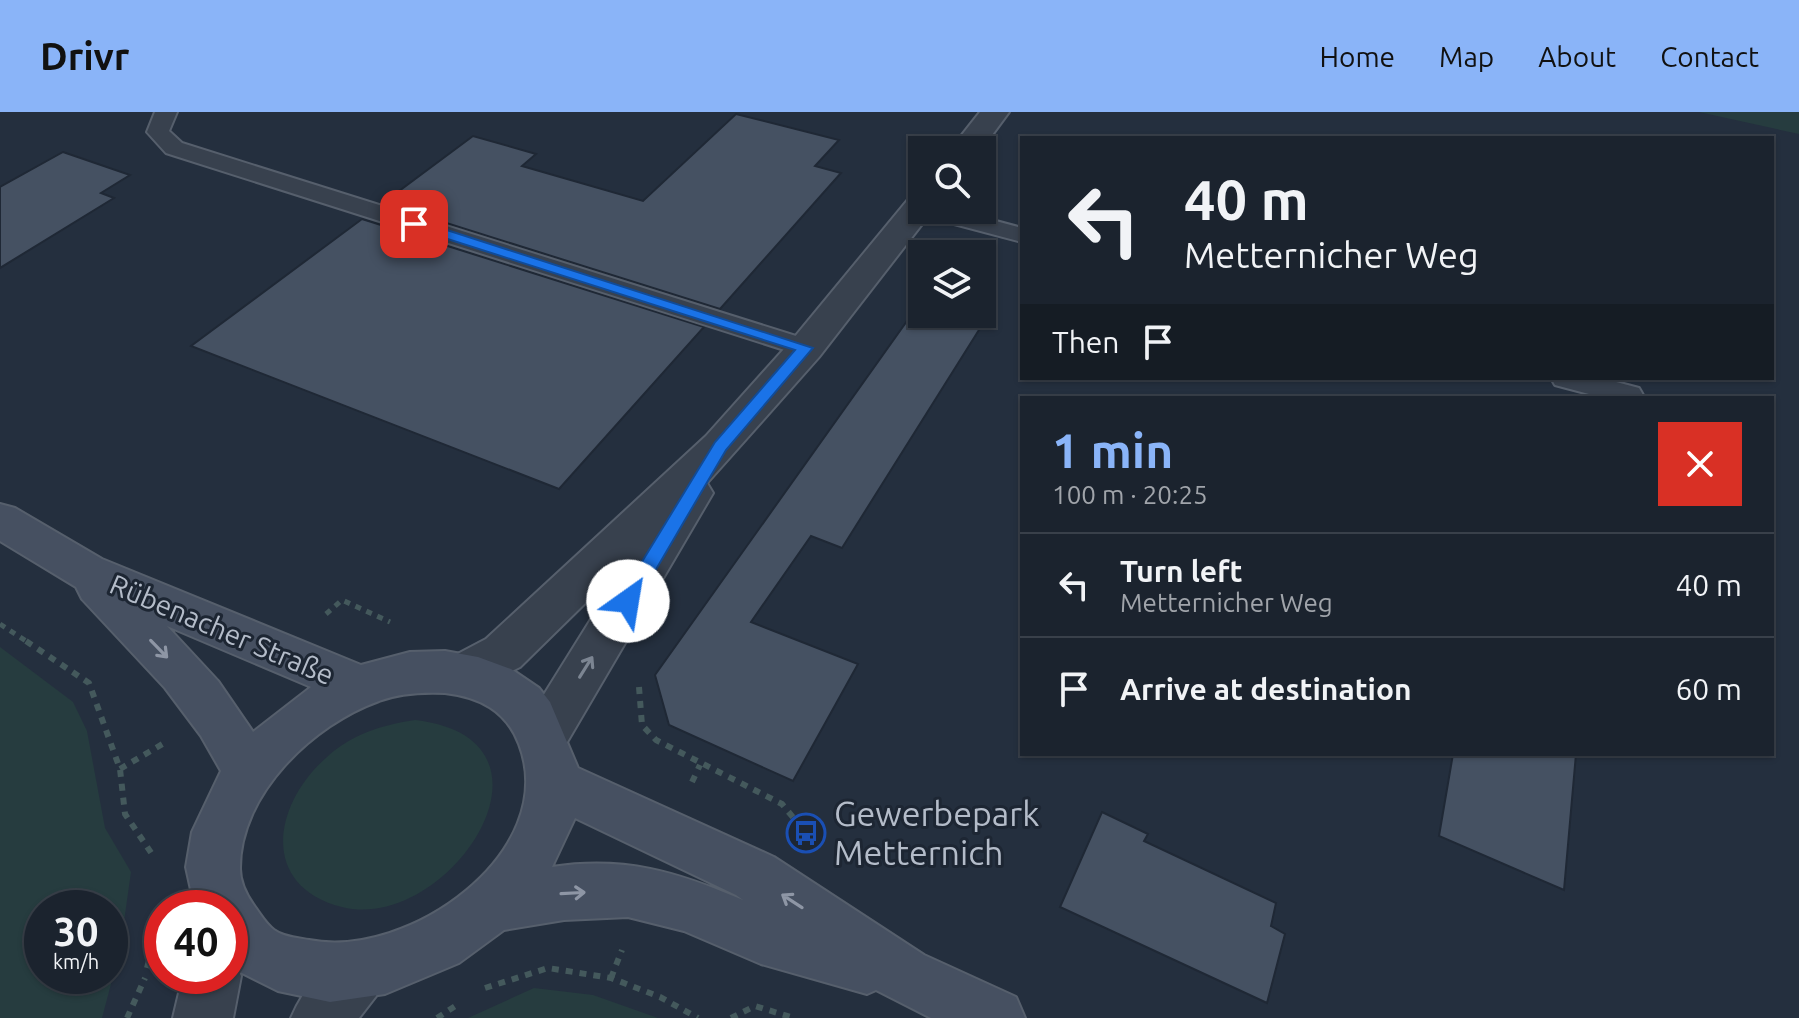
<!DOCTYPE html>
<meta charset="utf-8">
<style>
:root{--surface:#1b232e;--page:#242b36;--text:#f1f3f6;--muted:#a0a4aa;--line:#39404a;--accent:#8ab4f8}
body{margin:0;font-family:Ubuntu,sans-serif;background:var(--page);color:var(--text);height:100vh;display:flex;flex-direction:column;font-size:30px;white-space:nowrap}
*{box-sizing:border-box;margin:0}
p{font-size:26px;color:var(--muted)}
.icon{flex:none;width:44px;height:44px;fill:none;stroke:currentColor;stroke-width:2;stroke-linecap:round;stroke-linejoin:round}
.map{position:relative;flex:1;overflow:hidden}
.panel{position:absolute;left:1020px;top:284px;width:754px;height:360px;display:flex;flex-direction:column;background:var(--surface);border-radius:0px;box-shadow:0 2px 6px #0004,0 0 0 2px var(--line)}
.panel>*{flex:none}
.top-card{position:absolute;left:1020px;top:24px;width:754px;height:244px;border-radius:0px;box-shadow:0 2px 6px #0004,0 0 0 2px var(--line);background:#1b232e;color:var(--text);overflow:hidden}
.tools{position:absolute;left:908px;top:24px;display:grid;gap:16px}
.tools a{display:grid;place-items:center;width:88px;height:88px;border-radius:0px;background:var(--surface);box-shadow:0 2px 6px #0004,0 0 0 2px var(--line);font-size:40px}
.speed{position:absolute;left:24px;top:778px;display:flex;gap:16px;font-size:40px;font-weight:700;text-align:center}
.speed>*{display:grid;place-content:center;width:104px;height:104px;border-radius:50%;background:var(--surface);box-shadow:0 2px 6px #0004,0 0 0 2px var(--line);line-height:1}
.speed small{font-size:20px;font-weight:400}
.speed .limit{border:12px solid #d22;background:#fff;color:#111}
.pin{position:absolute;display:grid;place-items:center;width:68px;height:68px;color:#fff;margin:-34px;border-radius:16px;box-shadow:0 4px 12px #0006}
.me{position:absolute;width:88px;margin:-44px;rotate:32deg;stroke-linejoin:round;filter:drop-shadow(0 0 6px #0008)}
.turn{display:flex;align-items:center;gap:28px;height:168px;padding:0 32px;font-size:36px}
.turn .icon{width:104px;height:104px;stroke-width:2.5}
.turn b{display:block;font-size:56px;line-height:68px}
.then{display:flex;align-items:center;height:76px;padding:0 32px;background:#0003;gap:16px;font-size:30px}
.round{display:grid;place-items:center;flex:none;width:84px;height:84px;border-radius:0px;background:var(--page)}
.head{display:flex;align-items:center;justify-content:space-between;height:136px;padding:0 32px}
h1{font-size:48px;font-weight:600;line-height:60px;color:var(--accent)}
ul{padding:0;list-style:none}
li{display:flex;align-items:center;gap:24px;height:104px;padding:0 32px;border-top:2px solid var(--line)}
li div{flex:1}
li b{display:block;font-size:30px}
li em{font-style:normal}
header{display:flex;align-items:center;gap:48px;box-sizing:border-box;height:112px;padding:0 40px;background:var(--accent);color:#111}
header strong{font-size:38px}
nav{display:flex;gap:44px;margin-inline-start:auto;font-size:28px}
.map>svg:first-child{display:block}
.green{fill:#263c3f;fill-rule:evenodd}
.building{fill:#455162;stroke:#1f2835;stroke-width:2}
.lines{fill:none;stroke-linecap:round;stroke-linejoin:round}
.service-casing{stroke:#565f6c;stroke-width:4}
.minor-casing{stroke:#565f6c;stroke-width:4}
.tertiary-casing{stroke:#565f6c;stroke-width:4}
.secondary-casing{stroke:#565f6c;stroke-width:4}
.path-far1{stroke:#44595c;stroke-width:5;stroke-dasharray:6 6;stroke-linecap:butt}
.path{stroke:#44595c;stroke-width:6;stroke-dasharray:7 7;stroke-linecap:butt}
.service{fill:#38414e;fill-rule:evenodd}
.minor{fill:#38414e;fill-rule:evenodd}
.tertiary{fill:#38414e;fill-rule:evenodd}
.secondary{fill:#465061;fill-rule:evenodd}
.oneway{stroke:#8e96a5}
.oneway2{stroke:#7c8592}
.route{fill:#1a73e8;stroke:#114b97;stroke-width:2}
.labels{text-anchor:middle;dominant-baseline:central;stroke-width:6;stroke-linejoin:round;paint-order:stroke}
.street-label{font-size:28px;fill:#b4bcc9;stroke:#1d2633}
.near-poi-label{font-size:34px;fill:#b4bcc9;stroke:#1d2633;text-anchor:start}
</style>
<header>
<strong>Drivr</strong>
<nav><a>Home</a><a>Map</a><a>About</a><a>Contact</a></nav>
</header>
<div class="map">
<svg width="1799" height="906" viewBox="0 0 1799 906">
<rect width="100%" height="100%" fill="#242f3e"/>
<!-- green -->
<g class="green">
<path d="M 1699,0 L 1799,0 L 1799,22 Z"/>
<path d="M 0,535 L 73,590 L 87,619 L 105,716 L 131,760 L 120,838 L 102,906 L 0,906 ZM 110,796 L 110,864 L 42,864 L 42,796 Z"/>
<path d="M 415,608 C 579,627 448,822 342,795 C 259,774 273,692 327,645 C 352,622 382,613 415,608 Z"/>
<path d="M 534,876 L 593,883 L 658,906 L 468,906 Z"/>
</g>
<!-- building -->
<g class="building">
<path d="M 736,2 L 839,28 L 815,54 L 841,61 L 720,197 L 383,91 L 473,24 L 536,42 L 522,54 L 643,89 Z"/>
<path d="M 63,40 L 130,63 L 101,81 L 114,86 L 0,156 L 0,75 Z"/>
<path d="M 362,107 L 704,215 L 559,377 L 191,234 Z"/>
<path d="M 912,202 L 989,202 L 842,436 L 811,424 L 751,510 L 858,552 L 793,669 L 669,613 L 655,563 Z"/>
<path d="M 1453,642 L 1576,642 L 1564,778 L 1439,724 Z"/>
<path d="M 1102,700 L 1148,722 L 1144,729 L 1276,791 L 1271,814 L 1285,822 L 1267,891 L 1060,795 Z"/>
</g>
<g class="lines">
<!-- service casing -->
<g class="service-casing">
<g id="service">
<path d="M 155,0 L 177,0 L 169,19 L 182,31 L 815,230 L 819,236 L 815,242 L 797,242 L 166,41 L 147,20 Z"/>
<path d="M 922,92 L 922,98 L 955,98 L 1022,116 L 1022,130 L 920,103 L 916,98 Z"/>
<path d="M 1551,266 L 1601,266 L 1639,276 L 1643,283 L 1641,286 L 1604,286 L 1555,273 Z"/>
</g>
</g>
<!-- minor casing -->
<g class="minor-casing">
<g id="minor">
<path d="M 356,835 L 376,844 L 385,864 L 376,884 L 359,906 L 291,906 C 304,876 326,848 356,835 Z"/>
<path d="M 230,843 L 241,864 L 233,906 L 173,906 L 183,864 L 230,864 Z"/>
</g>
</g>
<!-- tertiary casing -->
<g class="tertiary-casing">
<g id="tertiary">
<path d="M 980,0 L 1009,0 L 981,38 L 950,38 Z"/>
<path d="M 922,81 L 922,98 L 933,98 L 819,245 L 707,371 L 713,381 L 563,637 L 545,643 L 527,637 L 520,621 L 626,451 L 520,555 L 467,582 L 450,576 L 443,561 L 450,546 L 486,527 L 706,324 L 793,227 L 911,84 Z"/>
</g>
</g>
<!-- secondary casing -->
<g class="secondary-casing">
<path id="secondary" d="M 0,392 L 15,396 L 102,447 L 361,553 L 410,540 L 445,539 L 478,545 L 511,557 L 539,576 L 550,590 L 578,656 L 774,745 L 924,843 L 1016,885 L 1025,906 L 931,906 L 876,878 L 867,882 L 761,852 L 684,819 L 628,805 L 564,808 L 504,818 L 459,851 L 385,882 L 330,890 L 278,879 L 230,855 L 230,796 L 195,796 L 186,755 L 192,720 L 221,659 L 201,624 L 165,576 L 82,487 L 76,475 L 0,429 ZM 167,514 L 311,575 L 253,620 L 218,569 ZM 445,581 C 479,585 506,598 519,632 C 561,741 407,848 309,828 C 298,826 283,825 274,818 C 266,812 261,803 255,795 C 247,784 240,771 240,757 C 239,682 314,612 379,589 C 400,581 423,580 445,581 ZM 575,706 L 736,783 L 743,788 C 677,760 625,744 552,755 Z"/>
</g>
<!-- path-far1 -->
<g class="path-far1">
<path d="M 326,502 L 342,488 L 390,510"/>
<path d="M 0,512 L 29,531"/>
</g>
<!-- path -->
<g class="path">
<path d="M 26,529 L 89,571 L 120,657 L 125,702 L 154,745"/>
<path d="M 639,575 L 642,613 L 656,628 L 782,692 L 806,721"/>
<path d="M 120,657 L 166,630"/>
<path d="M 692,670 L 700,653"/>
<path d="M 147,856 L 161,804"/>
<path d="M 611,866 L 622,838"/>
<path d="M 485,876 L 548,856 L 611,866 L 660,885 L 698,906"/>
<path d="M 127,906 L 145,866"/>
<path d="M 437,906 L 460,891"/>
<path d="M 731,906 L 755,894 L 794,906"/>
</g>
<!-- service -->
<use href="#service" class="service"/>
<!-- minor -->
<use href="#minor" class="minor"/>
<!-- tertiary -->
<use href="#tertiary" class="tertiary"/>
<!-- secondary -->
<use href="#secondary" class="secondary"/>
</g>
<!-- one-way arrows -->
<defs><path id="oneway-shaft" d="M-6 0H5M1.5-3L5.5 0L1.5 3" fill="none" stroke-width="1.6" stroke-linecap="round" stroke-linejoin="round" transform="scale(2)"/></defs>
<g class="oneway">
<use href="#oneway-shaft" transform="translate(159 537) rotate(46)"/>
<use href="#oneway-shaft" transform="translate(573 781) rotate(-3)"/>
<use href="#oneway-shaft" transform="translate(792 789) rotate(-147)"/>
</g>
<use class="oneway2" href="#oneway-shaft" transform="translate(586 555) rotate(-58)"/>
<!-- route -->
<path class="route" d="M 410,109 L 419,109 L 813,236 L 726,338 L 634,495 L 628,497 L 618,489 L 715,330 L 795,238 L 410,115 Z"/>
<!-- icons -->
<defs>
<g id="bus-ring" transform="scale(2)"><circle r="9.5" fill="#1d2633" stroke="#1a4fb4" stroke-width="1.5"/><path d="M-5-6H5V4H4V6H2V4H-2V6H-4V4H-5ZM-3.5-4V0h7V-4ZM-3.5 1.2v1.5H-2V1.2ZM2 1.2v1.5H3.5V1.2Z" fill="#1a4fb4"/></g>
</defs>
<g fill-rule="evenodd">
<use href="#bus-ring" x="806" y="721"/>
</g>
<g class="labels">
<!-- street labels -->
<g class="street-label">
<text transform="translate(222 517) rotate(23)">Rübenacher Straße</text>
</g>
<!-- near-poi labels -->
<g class="near-poi-label">
<text x="834" y="701">Gewerbepark<tspan x="834" dy="39">Metternich</tspan></text>
</g>
</g>
</svg>
<div class="tools">
<a><svg class="icon" aria-label="search" viewBox="0 0 24 24"><circle cx="10" cy="10" r="6"/><path d="M15 15l6 6"/></svg></a>
<a><svg class="icon" aria-label="layers" viewBox="0 0 24 24"><path d="M12 4l9 5-9 5-9-5zM3 14l9 5 9-5"/></svg></a>
</div>
<div class="speed"><div>30<small>km/h</small></div><div class="limit">40</div></div>
<div class="pin" style="left:414px;top:112px;background:#d93025"><svg class="icon" aria-label="arrive" viewBox="0 0 24 24"><path d="M6 21V4h12l-3 4 3 4H6"/></svg></div>
<svg class="me" style="left:628px;top:489px" viewBox="-20 -20 40 40"><circle r="19" fill="#fff"/><path d="M0-13L10 11 0 6-10 11z" fill="#1a73e8"/></svg>
<div class="top-card">
<div class="turn"><svg class="icon" aria-label="left" viewBox="0 0 24 24"><path d="M17 20v-9H6M10 6l-5 5 5 5"/></svg><div><b>40 m</b>Metternicher Weg</div></div>
<div class="then">Then<svg class="icon" aria-label="arrive" viewBox="0 0 24 24"><path d="M6 21V4h12l-3 4 3 4H6"/></svg></div>
</div>
<section class="panel">
<div class="head"><div><h1>1 min</h1><p>100 m · 20:25</p></div><a class="round" style="background:#d93025;color:#fff"><svg class="icon" aria-label="close" viewBox="0 0 24 24"><path d="M6 6l12 12M18 6L6 18"/></svg></a></div>
<ul>
<li><svg class="icon" aria-label="left" viewBox="0 0 24 24"><path d="M17 20v-9H6M10 6l-5 5 5 5"/></svg><div><b>Turn left</b><p>Metternicher Weg</p></div><em>40 m</em></li>
<li><svg class="icon" aria-label="arrive" viewBox="0 0 24 24"><path d="M6 21V4h12l-3 4 3 4H6"/></svg><div><b>Arrive at destination</b></div><em>60 m</em></li>
</ul>
</section>
</div>
